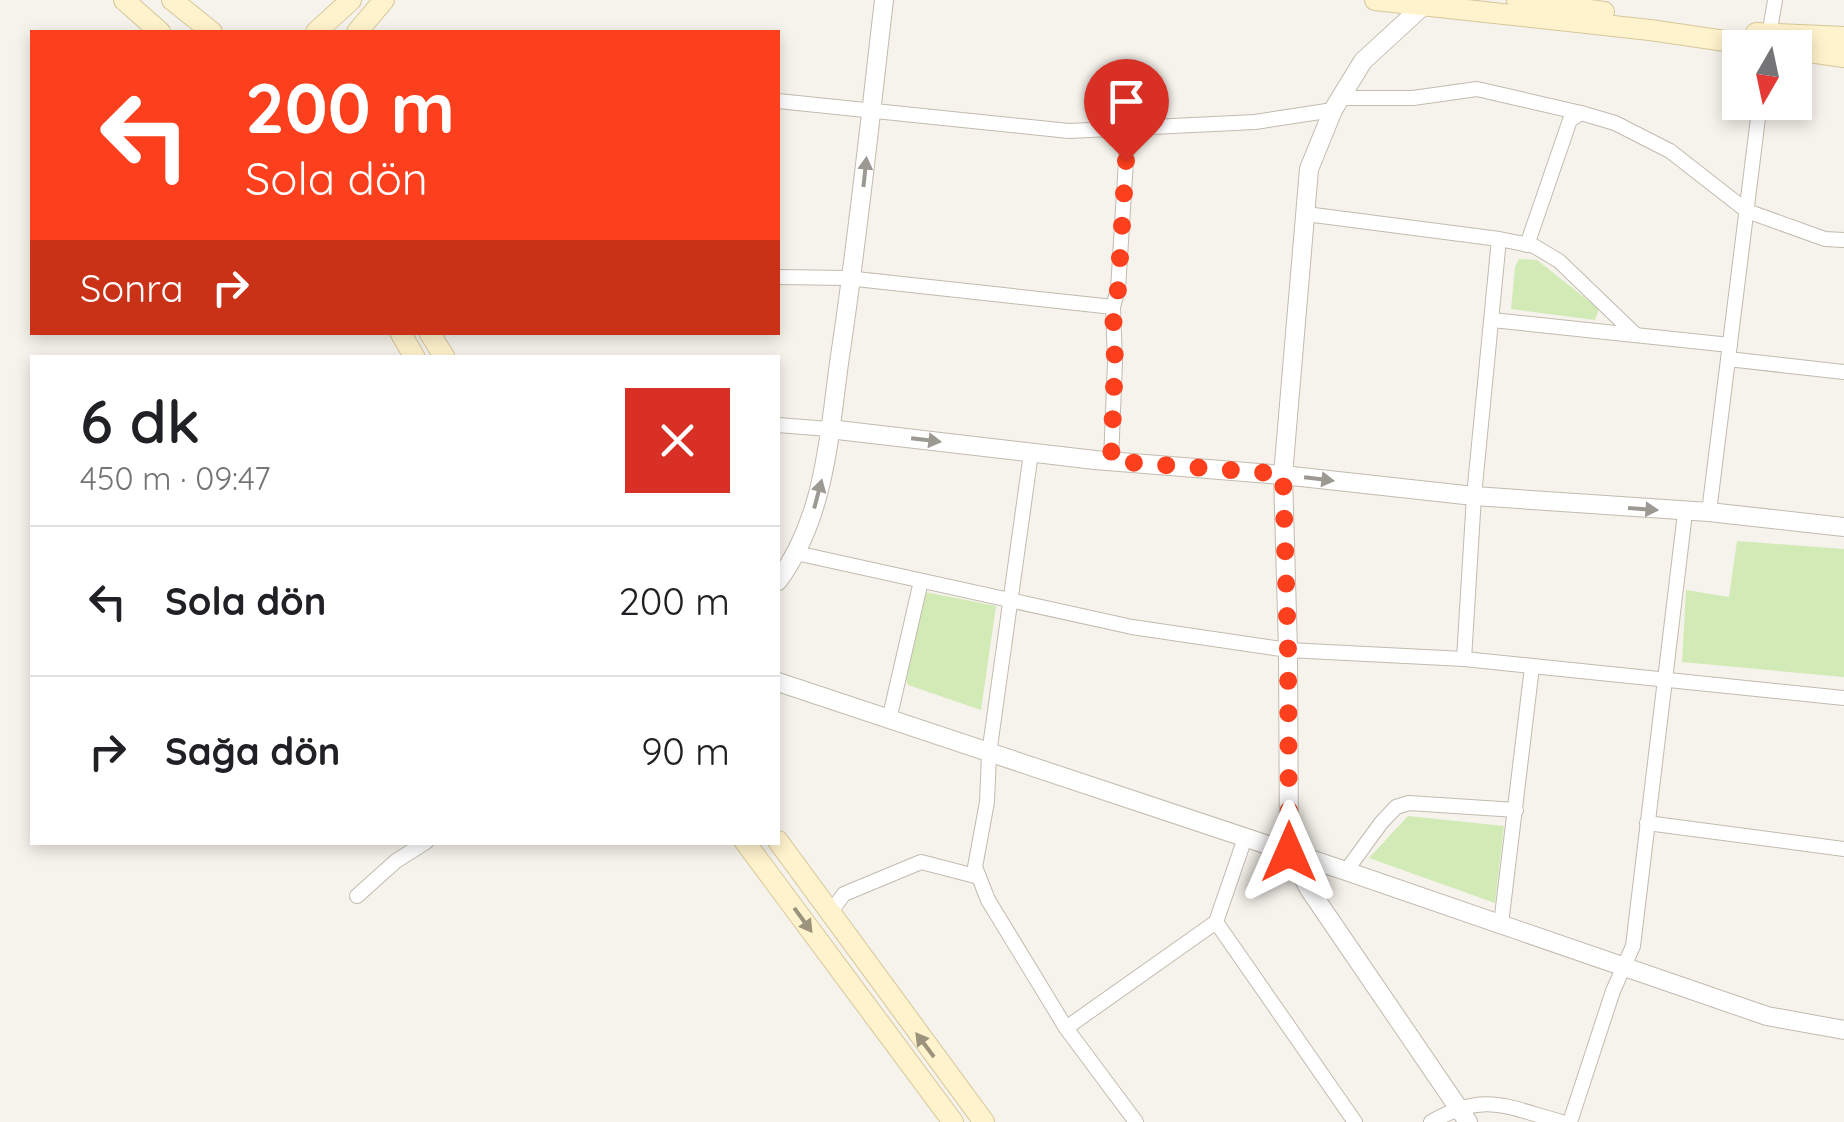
<!DOCTYPE html>
<html lang="tr">
<meta charset="utf-8">
<style>
:root{--surface:#fff;--page:#f6f6f6;--text:#202124;--muted:#757577;--line:#e0e0e0}
body{margin:0;font-family:Quicksand,sans-serif;background:var(--page);color:var(--text);height:100vh;display:flex;flex-direction:column;font-size:38px;white-space:nowrap}
*{box-sizing:border-box;margin:0}
p{font-size:32px;color:var(--muted)}
.icon{flex:none;width:55px;height:55px;fill:none;stroke:currentColor;stroke-width:2;stroke-linecap:round;stroke-linejoin:round}
.map{position:relative;flex:1;overflow:hidden}
.drawer{position:absolute;left:30px;top:355px;width:750px;height:490px;display:flex;flex-direction:column;background:var(--surface);border-radius:0px;box-shadow:0 5px 15px #0003}
.drawer>*{flex:none}
.banner{position:absolute;left:30px;top:30px;width:750px;height:305px;border-radius:0px;box-shadow:0 5px 15px #0003;background:#fc3f1d;color:#fff;overflow:hidden}
.needle{width:65px;rotate:189deg}
.fabs{position:absolute;left:1722px;top:30px;display:grid;gap:20px}
.fabs a{display:grid;place-items:center;width:90px;height:90px;border-radius:0px;background:var(--surface);box-shadow:0 5px 15px #0003;font-size:50px}
.pin{position:absolute;display:grid;place-items:center;width:85px;height:85px;color:#fff;margin:-102px -42px;border-radius:50% 50% 50% 0;rotate:-45deg;box-shadow:0 0 10px #0007}
.pin .icon{rotate:45deg}
.me{position:absolute;width:110px;margin:-55px;rotate:0deg;stroke-linejoin:round;filter:drop-shadow(0 0 8px #0008)}
.turn{display:flex;align-items:center;gap:35px;height:210px;padding:0 50px;font-size:45px}
.turn .icon{width:130px;height:130px;stroke-width:2.5}
.turn b{display:block;font-size:70px;line-height:85px}
.then{display:flex;align-items:center;height:95px;padding:0 50px;background:#0003;gap:20px;font-size:38px}
.round{display:grid;place-items:center;flex:none;width:105px;height:105px;border-radius:0px;background:var(--page)}
.overview{display:flex;align-items:center;justify-content:space-between;height:170px;padding:0 50px}
h1{font-size:60px;font-weight:600;line-height:75px}
ul{padding:0;list-style:none}
li{display:flex;align-items:center;gap:30px;height:150px;padding:0 50px;border-top:2px solid var(--line)}
li div{flex:1}
li b{display:block;font-size:38px}
li em{font-style:normal}
.map>svg:first-child{display:block}
.green{fill:#d2eab5}
.lines{fill:none;stroke-linecap:round;stroke-linejoin:round}
.minor-casing{stroke:#c2bbae;stroke-width:16}
.tertiary-casing{stroke:#c2bbae;stroke-width:20}
.secondary-casing{stroke:#d6c79b;stroke-width:22}
.minor{stroke:#fff;stroke-width:14}
.tertiary{stroke:#fff;stroke-width:18}
.secondary{stroke:#fff3cd;stroke-width:20}
.oneway{fill:#9c9892}
.oneway2{fill:#9c937c}
.route{stroke:#fc3f1d;stroke-width:18;stroke-dasharray:0 32.4}
</style>
<div class="map">
<svg width="1844" height="1122" viewBox="0 0 1844 1122">
<rect width="100%" height="100%" fill="#f6f3ec"/>
<!-- green -->
<g class="green">
<path d="M 1519,259 L 1537,260 L 1599,309 L 1595,320 L 1511,309 L 1515,267 Z"/>
<path d="M 1737,541 L 1844,549 L 1844,677 L 1682,662 L 1686,590 L 1729,597 Z"/>
<path d="M 925,592 L 996,606 L 981,710 L 908,685 L 906,680 Z"/>
<path d="M 1408,816 L 1504,826 L 1495,903 L 1369,858 Z"/>
</g>
<g class="lines">
<!-- minor casing -->
<g class="minor-casing">
<g id="minor">
<path d="M 1768,42 L 1775,0"/>
<path d="M 1340,98 L 1413,98 L 1477,89 L 1581,113"/>
<path d="M 778,101 L 1069,131 L 1255,122 L 1333,110"/>
<path d="M 1306,214 L 1499,239 L 1534,246 L 1559,261 L 1636,335"/>
<path d="M 1527,245 L 1570,120 L 1581,113 L 1615,123 L 1670,151 L 1747,211 L 1825,239 L 1844,240"/>
<path d="M 778,277 L 847,278 L 1113,307"/>
<path d="M 1492,320 L 1730,345"/>
<path d="M 1728,359 L 1844,372"/>
<path d="M 778,425 L 829,429"/>
<path d="M 1031,453 L 989,754 L 987,802 L 975,867 L 979,877 L 988,900 L 1066,1028 L 1136,1122"/>
<path d="M 1111,461 L 1115,362 L 1113,307 L 1118,289 L 1128,129"/>
<path d="M 1709,512 L 1760,102"/>
<path d="M 796,553 L 1132,627 L 1288,650 L 1464,659 L 1844,698"/>
<path d="M 1464,659 L 1474,496 L 1499,239"/>
<path d="M 889,720 L 921,581"/>
<path d="M 1647,823 L 1844,849"/>
<path d="M 1346,871 L 1381,823 L 1396,807 L 1409,803 L 1516,810"/>
<path d="M 357,896 L 396,861 L 426,842"/>
<path d="M 829,914 L 844,894 L 921,862 L 979,877"/>
<path d="M 1216,922 L 1355,1122"/>
<path d="M 1501,924 L 1532,667"/>
<path d="M 1066,1028 L 1216,922 L 1245,838"/>
<path d="M 1431,1122 C 1485,1091 1506,1107 1562,1122"/>
<path d="M 1570,1122 L 1613,991 L 1633,946 L 1685,513"/>
</g>
</g>
<!-- tertiary casing -->
<g class="tertiary-casing">
<g id="tertiary">
<path d="M 1424,5 L 1363,61 L 1333,110 L 1309,169 L 1283,475 L 1288,650 L 1289,852 L 1309,889 L 1468,1122"/>
<path d="M 829,429 L 1095,460 L 1283,475 L 1474,496 L 1709,512 L 1844,527"/>
<path d="M 778,581 C 826,516 829,434 840,356 C 858,238 870,119 884,0"/>
<path d="M 778,682 L 1346,871 L 1767,1016 L 1844,1030"/>
</g>
</g>
<!-- secondary casing -->
<g class="secondary-casing">
<g id="secondary">
<path d="M 124,0 L 160,32"/>
<path d="M 172,0 L 212,32"/>
<path d="M 1375,0 L 1650,30 L 1773,48"/>
<path d="M 1517,0 L 1604,12"/>
<path d="M 316,32 L 351,0"/>
<path d="M 357,32 L 384,0"/>
<path d="M 1756,33 L 1844,37"/>
<path d="M 1795,50 L 1844,57"/>
<path d="M 400,332 L 415,358"/>
<path d="M 429,332 L 445,358"/>
<path d="M 778,841 L 984,1122"/>
<path d="M 745,842 L 953,1122"/>
</g>
</g>
<!-- minor -->
<use href="#minor" class="minor"/>
<!-- tertiary -->
<use href="#tertiary" class="tertiary"/>
<!-- secondary -->
<use href="#secondary" class="secondary"/>
</g>
<!-- one-way arrows -->
<defs><path id="oneway-solid" d="M-6-.8H1V-3.2L6.5 0L1 3.2V.8H-6Z" transform="scale(2.5)"/></defs>
<g class="oneway">
<use href="#oneway-solid" transform="translate(865 172) rotate(-84)"/>
<use href="#oneway-solid" transform="translate(926 440) rotate(7)"/>
<use href="#oneway-solid" transform="translate(1319 479) rotate(7)"/>
<use href="#oneway-solid" transform="translate(818 494) rotate(-75)"/>
<use href="#oneway-solid" transform="translate(1643 509) rotate(4)"/>
</g>
<g class="oneway2">
<use href="#oneway-solid" transform="translate(803 920) rotate(54)"/>
<use href="#oneway-solid" transform="translate(925 1045) rotate(-127)"/>
</g>
<g class="lines">
<!-- route -->
<path class="route" d="M 1126,161 L 1118,290 L 1113,308 L 1115,362 L 1111,461 L 1283,474 L 1288,650 L 1289,852"/>
</g>
</svg>
<div class="fabs">
<a><svg class="needle" viewBox="-14 -14 28 28"><path d="M0-13l5 13h-10z" fill="#e53935"/><path d="M0 13l5-13h-10z" fill="#757577"/></svg></a>
</div>
<div class="pin" style="left:1126px;top:161px;background:#d93025"><svg class="icon" aria-label="arrive" viewBox="0 0 24 24"><path d="M6 21V4h12l-3 4 3 4H6"/></svg></div>
<svg class="me" style="left:1289px;top:852px" viewBox="-20 -20 40 40"><path d="M0-17L14 15 0 8-14 15z" fill="#fc3f1d" stroke="#fff" stroke-width="4"/></svg>
<div class="banner">
<div class="turn"><svg class="icon" aria-label="left" viewBox="0 0 24 24"><path d="M17 20v-9H6M10 6l-5 5 5 5"/></svg><div><b>200 m</b>Sola dön</div></div>
<div class="then">Sonra<svg class="icon" aria-label="right" viewBox="0 0 24 24"><path d="M7 20v-9h11M14 6l5 5-5 5"/></svg></div>
</div>
<section class="drawer">
<div class="overview"><div><h1>6 dk</h1><p>450 m · 09:47</p></div><a class="round" style="background:#d93025;color:#fff"><svg class="icon" aria-label="close" viewBox="0 0 24 24"><path d="M6 6l12 12M18 6L6 18"/></svg></a></div>
<ul>
<li><svg class="icon" aria-label="left" viewBox="0 0 24 24"><path d="M17 20v-9H6M10 6l-5 5 5 5"/></svg><div><b>Sola dön</b></div><em>200 m</em></li>
<li><svg class="icon" aria-label="right" viewBox="0 0 24 24"><path d="M7 20v-9h11M14 6l5 5-5 5"/></svg><div><b>Sağa dön</b></div><em>90 m</em></li>
</ul>
</section>
</div>
